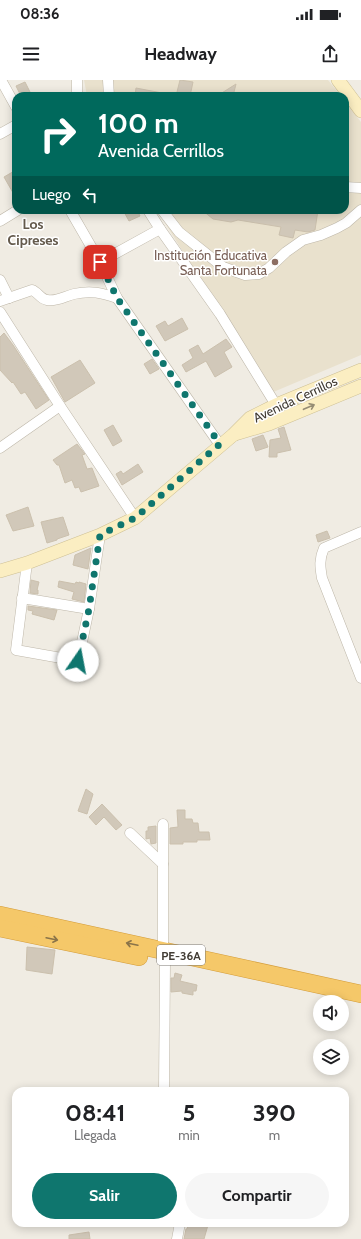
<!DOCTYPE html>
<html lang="es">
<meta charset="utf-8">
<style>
:root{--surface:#fff;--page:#f6f6f6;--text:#202124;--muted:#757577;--accent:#0f766e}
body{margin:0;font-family:Cabin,sans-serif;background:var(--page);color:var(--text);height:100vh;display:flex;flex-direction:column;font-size:15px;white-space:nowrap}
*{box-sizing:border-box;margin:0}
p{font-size:13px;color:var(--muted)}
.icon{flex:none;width:22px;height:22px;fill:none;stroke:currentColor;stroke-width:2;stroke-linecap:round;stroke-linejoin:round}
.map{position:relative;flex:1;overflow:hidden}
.panel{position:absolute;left:12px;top:1007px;width:337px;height:140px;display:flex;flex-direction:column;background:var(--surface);border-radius:12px;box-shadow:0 2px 10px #0003}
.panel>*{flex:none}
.hud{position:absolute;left:12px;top:12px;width:337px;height:122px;border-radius:12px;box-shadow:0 2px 10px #0003;background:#00695c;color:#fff;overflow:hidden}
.buttons{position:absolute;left:313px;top:915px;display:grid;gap:8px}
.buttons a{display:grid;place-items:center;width:36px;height:36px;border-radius:50%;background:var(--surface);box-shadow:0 2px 10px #0003;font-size:20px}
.pin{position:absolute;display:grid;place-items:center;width:34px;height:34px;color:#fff;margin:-17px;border-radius:8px;box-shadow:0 2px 6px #0006}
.me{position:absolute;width:44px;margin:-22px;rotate:12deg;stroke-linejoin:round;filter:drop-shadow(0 0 3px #0008)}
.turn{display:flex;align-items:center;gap:14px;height:84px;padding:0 20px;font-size:18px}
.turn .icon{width:52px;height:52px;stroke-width:2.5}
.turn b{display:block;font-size:28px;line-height:34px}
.then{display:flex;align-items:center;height:38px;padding:0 20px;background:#0003;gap:8px;font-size:15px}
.eta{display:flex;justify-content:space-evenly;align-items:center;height:68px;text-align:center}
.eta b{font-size:24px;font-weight:700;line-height:28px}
.primary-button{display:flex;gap:8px;margin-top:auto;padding:8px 20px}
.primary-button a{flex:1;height:46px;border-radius:24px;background:var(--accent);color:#fff;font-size:16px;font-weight:700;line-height:46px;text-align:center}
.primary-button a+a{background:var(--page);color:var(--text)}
.status{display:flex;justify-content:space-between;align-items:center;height:28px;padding:0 20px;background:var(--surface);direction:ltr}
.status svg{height:11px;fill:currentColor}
header{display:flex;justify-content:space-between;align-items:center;height:52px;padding:0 20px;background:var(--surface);font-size:18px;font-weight:700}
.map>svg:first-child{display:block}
.education{fill:#e9e1cd}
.building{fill:#d1c8b9;stroke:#cbc0ad}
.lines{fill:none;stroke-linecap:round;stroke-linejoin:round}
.street-casing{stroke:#beb7a9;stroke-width:11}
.secondary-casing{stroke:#cec095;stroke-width:14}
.highway-casing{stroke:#d39c3a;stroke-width:18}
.street{stroke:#fff;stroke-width:10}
.secondary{stroke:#fbeec2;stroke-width:13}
.highway{stroke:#f5c869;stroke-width:17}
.oneway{stroke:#958c74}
.oneway2{stroke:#8a7449}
.route{stroke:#0f766e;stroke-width:7;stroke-dasharray:0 12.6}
.education-dot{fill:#8d6e63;stroke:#fff;stroke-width:1.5}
.labels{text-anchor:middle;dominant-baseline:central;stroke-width:3;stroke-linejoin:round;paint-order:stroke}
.shield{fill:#fff;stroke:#7b7671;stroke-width:1}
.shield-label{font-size:12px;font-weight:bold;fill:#423c34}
.education-label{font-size:13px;fill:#785e54;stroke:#fff;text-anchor:end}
.street-label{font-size:13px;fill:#423c34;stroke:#fff}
.neighbourhood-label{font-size:14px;font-weight:bold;fill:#645a4c;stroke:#fff}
</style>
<div class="status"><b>08:36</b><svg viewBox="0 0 49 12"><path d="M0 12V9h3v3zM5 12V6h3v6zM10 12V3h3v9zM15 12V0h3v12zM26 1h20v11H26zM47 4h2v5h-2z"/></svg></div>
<header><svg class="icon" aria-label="menu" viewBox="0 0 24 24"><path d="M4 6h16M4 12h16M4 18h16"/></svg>Headway<svg class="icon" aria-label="share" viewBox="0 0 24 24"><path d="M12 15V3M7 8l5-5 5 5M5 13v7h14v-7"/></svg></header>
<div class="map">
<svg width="361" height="1159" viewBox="0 0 361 1159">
<rect width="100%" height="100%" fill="#f0ece3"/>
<!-- education -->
<g class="education">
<path d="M 84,0 L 328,0 L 341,16 L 87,16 Z"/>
<path d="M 345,22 L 361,42 L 361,275 L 271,313 L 157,130 L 345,130 Z"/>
</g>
<!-- building -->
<g class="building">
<path d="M 180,0 L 193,2 L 190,16 L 176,16 Z"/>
<path d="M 25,2 L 32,16 L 21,16 L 16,6 Z"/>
<path d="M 236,4 L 233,16 L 217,16 Z"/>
<path d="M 136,8 L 162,13 L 161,16 L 135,16 Z"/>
<path d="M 16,90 L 16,118 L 4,97 Z"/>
<path d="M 123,130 L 137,130 L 140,136 L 129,141 Z"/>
<path d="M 202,130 L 318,130 L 315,150 L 308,152 L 295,150 L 293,158 L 279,155 L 281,147 L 238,140 L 231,142 L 213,139 Z"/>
<path d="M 182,238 L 188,249 L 165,261 L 156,246 L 165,241 L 168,246 Z"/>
<path d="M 4,253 L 13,265 L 49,320 L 36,329 L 25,312 L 21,314 L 13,302 L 12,303 L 0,290 L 0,257 Z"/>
<path d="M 226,259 L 232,267 L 224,272 L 232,287 L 215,297 L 206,281 L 186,292 L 182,285 L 193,278 L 189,270 L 198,265 L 203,274 Z"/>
<path d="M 152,279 L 159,289 L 150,294 L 144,284 Z"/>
<path d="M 80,280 L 95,303 L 65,322 L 51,297 Z"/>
<path d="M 113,345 L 122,361 L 113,366 L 104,350 Z"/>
<path d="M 284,347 L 291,370 L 277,373 L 277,377 L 269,377 L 270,360 L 281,358 L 278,349 Z"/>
<path d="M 263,355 L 268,367 L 256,371 L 252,359 Z"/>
<path d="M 77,364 L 85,374 L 82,375 L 87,389 L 92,388 L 99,406 L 81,412 L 79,407 L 75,408 L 72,400 L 65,403 L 59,385 L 57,385 L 53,380 Z"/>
<path d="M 138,384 L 143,392 L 122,405 L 116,394 L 121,391 L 123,394 Z"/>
<path d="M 28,427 L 34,446 L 13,451 L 6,435 Z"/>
<path d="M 63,437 L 69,455 L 57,459 L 57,460 L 47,463 L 41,442 Z"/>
<path d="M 327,451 L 330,458 L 318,462 L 316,455 Z"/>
<path d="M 91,468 L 88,489 L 73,485 L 75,475 Z"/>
<path d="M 31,500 L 39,502 L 37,510 L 38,510 L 38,514 L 30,513 Z"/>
<path d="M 59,501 L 75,504 L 76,502 L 79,503 L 79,502 L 86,504 L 84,522 L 72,519 L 74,512 L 58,507 Z"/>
<path d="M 28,526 L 57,530 L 54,540 L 32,534 L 33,531 L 28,530 Z"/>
<path d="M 86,709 L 93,714 L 87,734 L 78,731 Z"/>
<path d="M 102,724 L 122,745 L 116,750 L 104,737 L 96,745 L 89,737 Z"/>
<path d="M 177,730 L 185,730 L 185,739 L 192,739 L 193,743 L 198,743 L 199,752 L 209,752 L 210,760 L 197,760 L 197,762 L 183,762 L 183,764 L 170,764 L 170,748 L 178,747 Z"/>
<path d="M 156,746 L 156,763 L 151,764 L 150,758 L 146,759 L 146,751 L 148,751 L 148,747 Z"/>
<path d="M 27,867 L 55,870 L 52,894 L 26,890 Z"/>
<path d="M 175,893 L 182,895 L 180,901 L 197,905 L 196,911 L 193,911 L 193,915 L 182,913 L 182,911 L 171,912 L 171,898 L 174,898 Z"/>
<path d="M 189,1143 L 202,1143 L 208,1145 L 204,1159 L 184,1159 L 186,1149 L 187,1149 Z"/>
<path d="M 89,1152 L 90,1159 L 69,1159 L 69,1155 Z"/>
</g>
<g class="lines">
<!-- street casing -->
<g class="street-casing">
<g id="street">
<path d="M 1,0 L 16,27"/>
<path d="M 77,0 L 77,14 L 79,16"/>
<path d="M 108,0 L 109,16"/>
<path d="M 0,54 L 16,45"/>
<path d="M 345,107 L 361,108"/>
<path d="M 70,130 L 100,182 L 117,218 L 220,365"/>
<path d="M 148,130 L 160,149 L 220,234 L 276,325 L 281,339"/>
<path d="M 162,130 L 179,152 L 223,187 L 245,195 L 259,194 L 269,188 L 286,172 L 303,160 L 321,155 L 337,148 L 346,143 L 361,130"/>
<path d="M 0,141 L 18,130"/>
<path d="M 100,182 L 160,149"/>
<path d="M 0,200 L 9,218"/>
<path d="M 0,221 L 32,210 C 38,212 40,219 47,220 C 57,222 65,216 74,214 C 91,210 102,213 117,218"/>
<path d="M 0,232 L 60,326 L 135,438"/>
<path d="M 0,368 L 60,326"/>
<path d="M 361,452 L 324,468 C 319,479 320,487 322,498 L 361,598"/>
<path d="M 27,483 L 16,570 L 78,581 L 89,529 L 100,455"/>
<path d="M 22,518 L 89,529"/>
<path d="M 163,744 L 163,871 L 165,883 L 164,1011"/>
<path d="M 130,753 L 163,784"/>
<path d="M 177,1159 L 180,1143"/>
</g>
</g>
<!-- secondary casing -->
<g class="secondary-casing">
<g id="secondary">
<path d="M 338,0 L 361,31"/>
<path d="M 235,354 L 269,344 L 361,306"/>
<path d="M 0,491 L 27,483 L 100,455 L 135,438 L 233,355 L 250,338 L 276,325 L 361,290"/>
</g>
</g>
<!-- highway casing -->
<g class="highway-casing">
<g id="highway">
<path d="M 0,835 L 361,914"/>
<path d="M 0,848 L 139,877"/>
</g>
</g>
<!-- street -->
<use href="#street" class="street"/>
<!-- secondary -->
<use href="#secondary" class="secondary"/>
<!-- highway -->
<use href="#highway" class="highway"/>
</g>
<!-- one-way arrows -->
<defs><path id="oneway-shaft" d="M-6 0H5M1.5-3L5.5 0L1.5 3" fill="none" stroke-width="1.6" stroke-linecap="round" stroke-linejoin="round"/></defs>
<use class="oneway" href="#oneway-shaft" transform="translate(309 327) rotate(-23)"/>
<g class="oneway2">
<use href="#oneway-shaft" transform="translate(52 859) rotate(12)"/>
<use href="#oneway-shaft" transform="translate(132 864) rotate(-168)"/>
</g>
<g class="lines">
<!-- route -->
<path class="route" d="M 78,581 L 89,529 L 100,455 L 135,438 L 220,364 L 117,218 L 100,182"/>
</g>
<!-- markers -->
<circle class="education-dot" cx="275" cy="182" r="4"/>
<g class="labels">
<!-- shield labels -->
<rect class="shield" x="157" y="865" width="48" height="20" rx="3"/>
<g class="shield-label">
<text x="181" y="875">PE-36A</text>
</g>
<!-- education labels -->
<g class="education-label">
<text x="267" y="175">Institución Educativa<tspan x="267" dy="15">Santa Fortunata</tspan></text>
</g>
<!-- street labels -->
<g class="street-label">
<text transform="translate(295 319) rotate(-25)">Avenida Cerrillos</text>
</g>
<!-- neighbourhood labels -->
<g class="neighbourhood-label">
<text x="33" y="144">Los<tspan x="33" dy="16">Cipreses</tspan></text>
</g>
</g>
</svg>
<div class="buttons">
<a><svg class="icon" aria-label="sound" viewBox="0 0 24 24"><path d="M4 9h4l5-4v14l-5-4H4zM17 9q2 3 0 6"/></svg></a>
<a><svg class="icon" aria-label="layers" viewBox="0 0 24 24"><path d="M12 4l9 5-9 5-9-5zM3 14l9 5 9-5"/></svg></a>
</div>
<div class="pin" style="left:100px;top:182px;background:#d93025"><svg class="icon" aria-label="arrive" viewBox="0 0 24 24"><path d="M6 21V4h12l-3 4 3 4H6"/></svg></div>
<svg class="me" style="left:78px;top:581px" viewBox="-20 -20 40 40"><circle r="19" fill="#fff"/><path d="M0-13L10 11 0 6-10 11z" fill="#0f766e"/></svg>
<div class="hud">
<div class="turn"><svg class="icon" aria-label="right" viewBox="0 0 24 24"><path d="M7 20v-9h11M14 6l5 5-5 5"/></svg><div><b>100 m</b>Avenida Cerrillos</div></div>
<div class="then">Luego<svg class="icon" aria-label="left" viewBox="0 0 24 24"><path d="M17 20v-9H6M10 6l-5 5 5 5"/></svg></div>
</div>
<section class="panel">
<div class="eta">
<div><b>08:41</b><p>Llegada</p></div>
<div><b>5</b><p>min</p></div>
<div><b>390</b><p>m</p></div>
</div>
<div class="primary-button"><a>Salir</a><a>Compartir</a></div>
</section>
</div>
